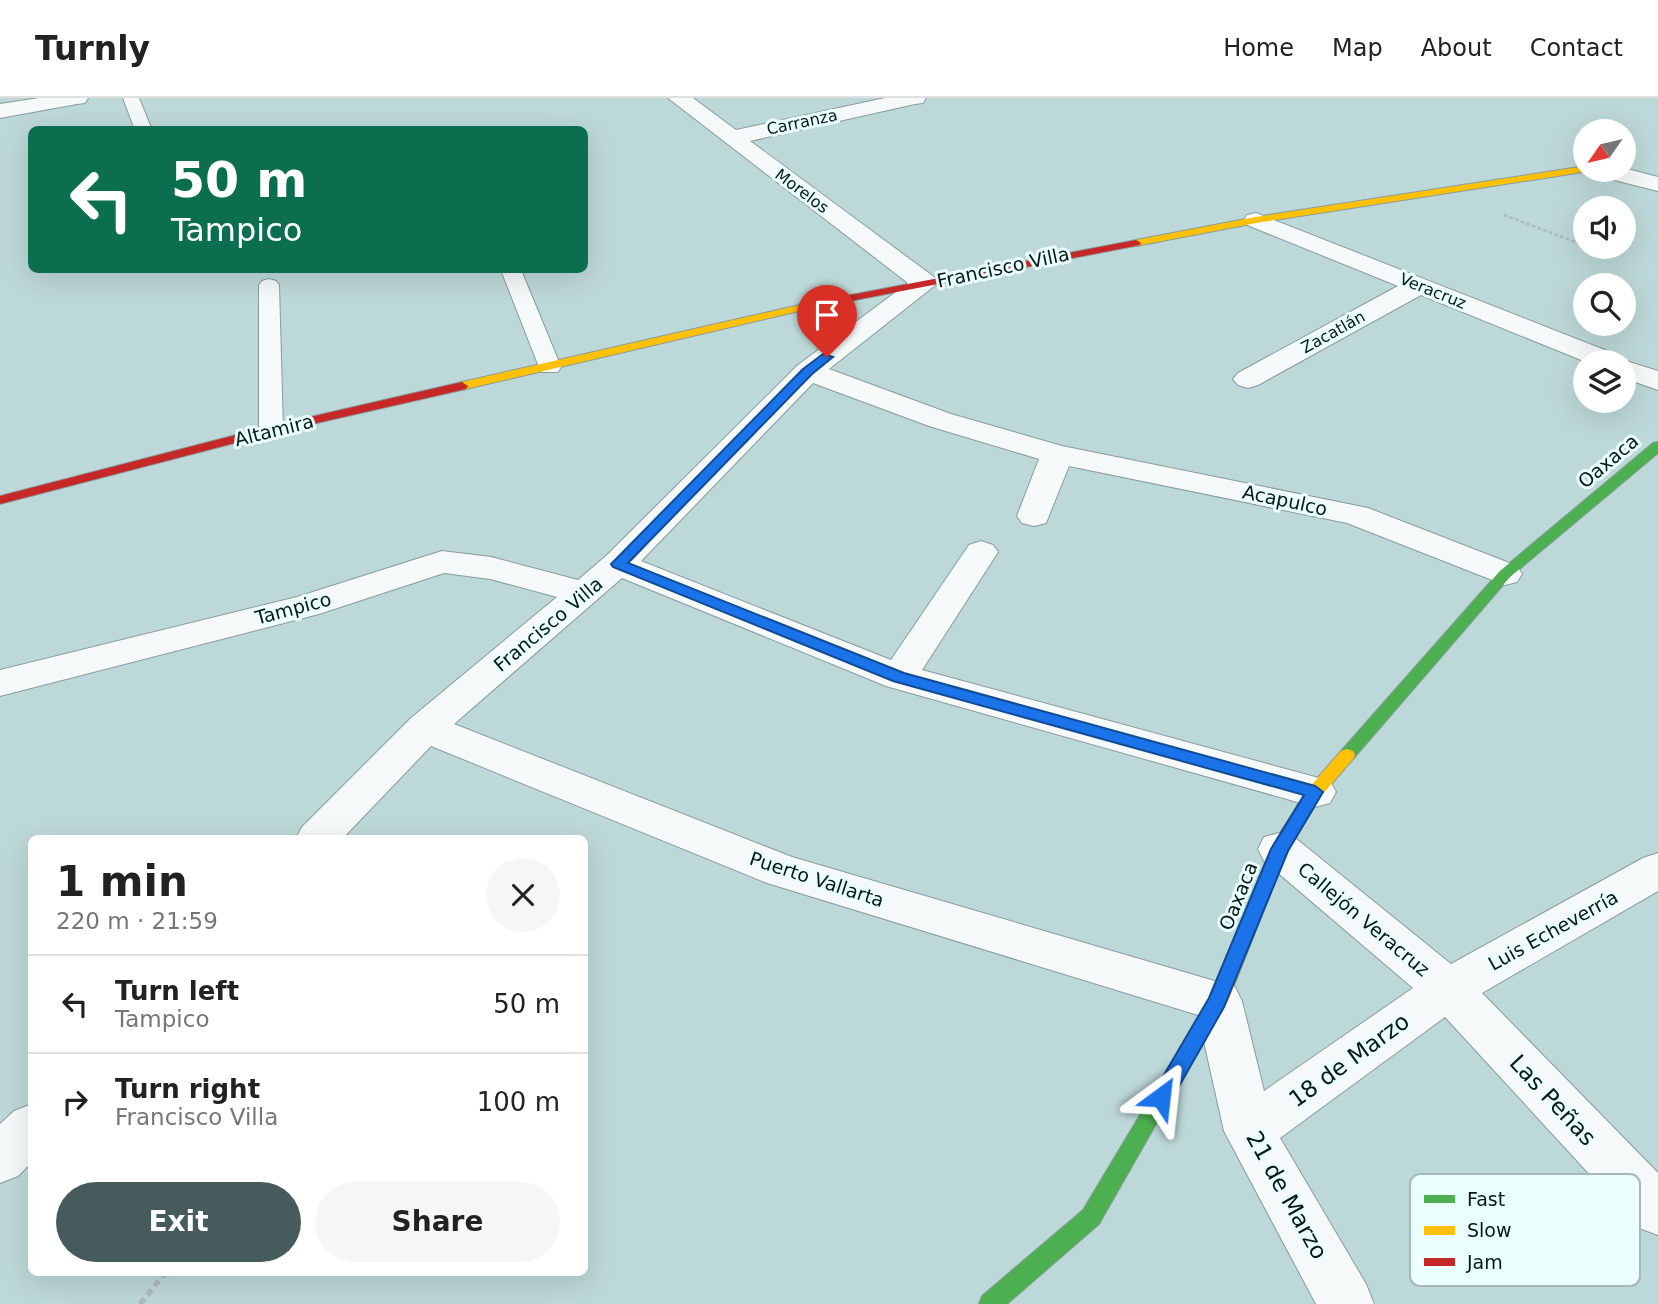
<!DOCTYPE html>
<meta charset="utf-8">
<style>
:root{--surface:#fff;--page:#f6f6f6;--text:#222;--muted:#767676;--line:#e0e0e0;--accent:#465c5c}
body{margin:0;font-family:"DejaVu Sans",sans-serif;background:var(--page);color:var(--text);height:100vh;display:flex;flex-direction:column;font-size:26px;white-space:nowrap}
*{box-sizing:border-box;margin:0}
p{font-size:23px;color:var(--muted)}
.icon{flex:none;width:38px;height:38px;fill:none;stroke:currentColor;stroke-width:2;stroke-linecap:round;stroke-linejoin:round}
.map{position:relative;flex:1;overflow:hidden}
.panel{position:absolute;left:28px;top:737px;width:560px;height:441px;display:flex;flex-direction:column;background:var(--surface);border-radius:10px;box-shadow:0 7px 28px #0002}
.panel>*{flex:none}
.hud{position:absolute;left:28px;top:28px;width:560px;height:147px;border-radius:10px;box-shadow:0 7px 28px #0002;background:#0b6e4f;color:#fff;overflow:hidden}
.needle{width:46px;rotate:236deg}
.controls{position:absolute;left:1573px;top:21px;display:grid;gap:14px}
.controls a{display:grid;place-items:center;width:63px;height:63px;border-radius:50%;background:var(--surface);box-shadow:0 7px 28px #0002;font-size:35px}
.pin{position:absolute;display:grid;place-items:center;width:60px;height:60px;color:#fff;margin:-72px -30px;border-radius:50% 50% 50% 0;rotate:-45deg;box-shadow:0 0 7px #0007}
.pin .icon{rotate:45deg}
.me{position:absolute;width:77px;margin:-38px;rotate:30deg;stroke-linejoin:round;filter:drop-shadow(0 0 5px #0008)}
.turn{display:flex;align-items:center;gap:24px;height:147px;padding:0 28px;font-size:32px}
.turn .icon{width:91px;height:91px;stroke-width:2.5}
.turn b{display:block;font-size:49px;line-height:60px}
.round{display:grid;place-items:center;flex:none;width:74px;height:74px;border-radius:37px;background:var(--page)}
.headline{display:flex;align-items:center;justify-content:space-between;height:119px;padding:0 28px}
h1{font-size:42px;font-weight:600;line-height:52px}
.primary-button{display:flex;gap:14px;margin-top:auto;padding:14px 28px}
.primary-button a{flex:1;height:80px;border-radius:42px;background:var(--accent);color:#fff;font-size:28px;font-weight:600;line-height:80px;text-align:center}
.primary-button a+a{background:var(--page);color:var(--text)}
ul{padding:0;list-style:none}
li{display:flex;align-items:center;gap:21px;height:98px;padding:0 28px;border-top:2px solid var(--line)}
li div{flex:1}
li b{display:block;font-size:26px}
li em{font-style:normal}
header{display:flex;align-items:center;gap:42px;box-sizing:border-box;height:98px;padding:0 35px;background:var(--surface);border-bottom:2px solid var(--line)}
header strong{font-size:33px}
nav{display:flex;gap:38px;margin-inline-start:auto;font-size:24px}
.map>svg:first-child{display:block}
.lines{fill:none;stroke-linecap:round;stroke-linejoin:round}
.lane-casing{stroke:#879d9c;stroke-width:2}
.street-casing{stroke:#879d9c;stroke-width:2}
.fast-casing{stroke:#879d9c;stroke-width:2}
.slow-casing{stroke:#879d9c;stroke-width:2}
.jam-casing{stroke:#879d9c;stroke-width:2}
.path-far1{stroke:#aeb9b9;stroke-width:2.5;stroke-dasharray:3.5 2.5;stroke-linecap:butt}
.path{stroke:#aeb9b9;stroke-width:5;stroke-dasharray:7 4.5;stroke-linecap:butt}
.lane{fill:#f5f9f9;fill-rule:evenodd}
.street{fill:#f5f9f9;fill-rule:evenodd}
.fast{fill:#4caf50;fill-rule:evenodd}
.slow{fill:#ffc107;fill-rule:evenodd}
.jam{fill:#c62828;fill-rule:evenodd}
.route{fill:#1a73e8;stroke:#114b97;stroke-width:2}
.labels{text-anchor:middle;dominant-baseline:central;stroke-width:6;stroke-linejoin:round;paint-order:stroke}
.far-street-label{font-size:16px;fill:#061919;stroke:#eafefd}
.street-label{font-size:19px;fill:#061919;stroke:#eafefd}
.near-street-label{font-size:23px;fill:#061919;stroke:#eafefd}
.key{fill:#eafefd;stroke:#a6b9b9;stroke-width:2}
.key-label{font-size:19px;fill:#061919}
</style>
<header>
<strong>Turnly</strong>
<nav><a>Home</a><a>Map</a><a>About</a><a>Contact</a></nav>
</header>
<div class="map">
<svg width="1658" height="1206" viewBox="0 0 1658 1206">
<rect width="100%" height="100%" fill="#bdd8d8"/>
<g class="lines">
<!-- lane casing -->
<g class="lane-casing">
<g id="lane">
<path d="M 123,0 L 139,0 L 152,32 L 135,32 Z"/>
<path d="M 501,172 L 521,172 L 561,269 L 558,274 L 542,274 L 539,269 Z"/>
<path d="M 269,181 L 276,183 L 279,187 L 283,332 L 279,337 L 263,337 L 259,332 L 259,187 L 262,183 Z"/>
</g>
</g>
<!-- street casing -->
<g class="street-casing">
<g id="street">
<path d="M 39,0 L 88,0 L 85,5 L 77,6 L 0,20 L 0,6 Z"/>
<path d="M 668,0 L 693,0 L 736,32 L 885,0 L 926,0 L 923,5 L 915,6 L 750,43 L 934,179 L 938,185 L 829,271 L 951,316 L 1062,348 L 1368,410 L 1517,468 L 1522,476 L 1517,484 L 1505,487 L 1347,425 L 1069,368 L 1046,425 L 1034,428 L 1022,425 L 1017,418 L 1039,361 L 929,328 L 813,285 L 641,463 L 891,562 L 969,447 L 981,443 L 993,447 L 998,454 L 922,572 L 1330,683 L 1336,694 L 1330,705 L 1315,709 L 886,588 L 622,480 L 454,626 L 792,759 L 1235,889 L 1242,903 L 1264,993 L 1413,890 L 1264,763 L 1258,751 L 1264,739 L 1279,735 L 1294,739 L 1451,866 L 1643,760 L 1658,755 L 1658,793 L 1482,895 L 1658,1075 L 1658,1137 L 1639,1130 L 1445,919 L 1280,1040 L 1366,1186 L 1374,1206 L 1316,1206 L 1224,1033 L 1198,917 L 767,785 L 431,648 L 343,740 L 296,740 L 302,729 L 411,620 L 557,499 L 490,481 L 444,475 L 319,516 L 0,598 L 0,572 L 297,499 L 442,453 L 491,459 L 578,482 L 606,458 L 798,267 L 908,185 Z"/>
<path d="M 1624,70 L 1658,79 L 1658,93 L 1594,77 L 1590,72 Z"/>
<path d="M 1256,115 L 1620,258 L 1623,262 L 1658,273 L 1658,292 L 1624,280 L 1624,264 L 1586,264 L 1421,197 L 1258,287 L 1248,290 L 1238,287 L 1233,281 L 1238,275 L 1398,188 L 1247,127 L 1244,122 L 1247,117 Z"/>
<path d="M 32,1006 L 32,1064 L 18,1078 L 0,1085 L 0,1026 L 14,1013 Z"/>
</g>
</g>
<!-- fast casing -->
<g class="fast-casing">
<g id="fast">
<path d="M 1658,344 L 1658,355 L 1510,479 L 1353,661 L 1341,661 L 1339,657 L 1341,653 L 1500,473 L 1653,345 Z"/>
<path d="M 1162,989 L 1169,992 L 1172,998 L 1099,1126 L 1007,1206 L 979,1206 L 982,1198 L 1083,1112 L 1155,992 Z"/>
</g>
</g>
<!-- slow casing -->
<g class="slow-casing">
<g id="slow">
<path d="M 1586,68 L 1586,72 L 1589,73 L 1256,125 L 1136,148 L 1131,145 L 1136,142 L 1256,119 Z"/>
<path d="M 804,206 L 808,207 L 808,211 L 462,292 L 456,288 L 462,284 Z"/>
<path d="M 1347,651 L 1353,653 L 1355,657 L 1353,661 L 1321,698 L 1287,753 L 1228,903 L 1169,1004 L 1162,1007 L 1155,1004 L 1152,998 L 1155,992 L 1210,900 L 1273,746 L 1309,690 L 1341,653 Z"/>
</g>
</g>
<!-- jam casing -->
<g class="jam-casing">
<g id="jam">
<path d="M 1136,142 L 1141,145 L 1140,147 L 804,212 L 798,209 L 804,206 Z"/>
<path d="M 462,284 L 468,288 L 466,291 L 273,335 L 0,406 L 0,398 L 271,328 Z"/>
</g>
</g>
<!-- path-far1 -->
<path class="path-far1" d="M 1504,117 L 1586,148"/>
<!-- path -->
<path class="path" d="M 140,1206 L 166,1174"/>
<!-- lane -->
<use href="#lane" class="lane"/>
<!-- street -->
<use href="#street" class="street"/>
<!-- fast -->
<use href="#fast" class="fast"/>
<!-- slow -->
<use href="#slow" class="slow"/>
<!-- jam -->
<use href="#jam" class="jam"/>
</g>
<!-- route -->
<path class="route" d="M 823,256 L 833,259 L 812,276 L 628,465 L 904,575 L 1315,688 L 1323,694 L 1288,753 L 1224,909 L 1169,1006 L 1161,1008 L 1154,1006 L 1151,999 L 1209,900 L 1271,751 L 1304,697 L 893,583 L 613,469 L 611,466 L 803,271 Z"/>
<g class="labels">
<!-- far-street labels -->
<g class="far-street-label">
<text transform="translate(802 24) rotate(-12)">Carranza</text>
<text transform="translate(802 93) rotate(37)">Morelos</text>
<text transform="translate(1433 193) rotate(22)">Veracruz</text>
<text transform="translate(1333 234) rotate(-29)">Zacatlán</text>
</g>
<!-- street labels -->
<g class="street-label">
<text transform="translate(1003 169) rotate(-12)">Francisco Villa</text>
<text transform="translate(274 332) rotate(-14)">Altamira</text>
<text transform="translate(1608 363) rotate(-40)">Oaxaca</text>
<text transform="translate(1285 402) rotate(12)">Acapulco</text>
<text transform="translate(293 510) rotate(-15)">Tampico</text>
<text transform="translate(548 526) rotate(-40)">Francisco Villa</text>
<text transform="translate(817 781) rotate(18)">Puerto Vallarta</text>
<text transform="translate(1238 798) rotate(-68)">Oaxaca</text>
<text transform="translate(1364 821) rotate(40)">Callejón Veracruz</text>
<text transform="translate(1553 832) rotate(-29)">Luis Echeverría</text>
</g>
<!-- near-street labels -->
<g class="near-street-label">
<text transform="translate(1349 962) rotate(-36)">18 de Marzo</text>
<text transform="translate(1553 1002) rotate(47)">Las Peñas</text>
<text transform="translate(1287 1097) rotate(61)">21 de Marzo</text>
</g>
</g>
<!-- legend -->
<rect x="1410" y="1076" width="230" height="112" rx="10" class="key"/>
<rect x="1424" y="1097" width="31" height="8" fill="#4caf50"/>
<rect x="1424" y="1128" width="31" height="9" fill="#ffc107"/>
<rect x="1424" y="1160" width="31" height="8" fill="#c62828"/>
<g class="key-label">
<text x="1467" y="1108">Fast</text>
<text x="1467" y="1139">Slow</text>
<text x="1467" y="1171">Jam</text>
</g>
</svg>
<div class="controls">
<a><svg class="needle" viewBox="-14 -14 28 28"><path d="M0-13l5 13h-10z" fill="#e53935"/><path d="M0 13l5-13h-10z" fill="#767676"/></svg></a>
<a><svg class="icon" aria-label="sound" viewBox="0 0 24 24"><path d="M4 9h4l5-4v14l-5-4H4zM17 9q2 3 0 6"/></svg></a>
<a><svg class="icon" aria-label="search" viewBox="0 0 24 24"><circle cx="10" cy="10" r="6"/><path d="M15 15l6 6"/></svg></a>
<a><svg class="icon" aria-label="layers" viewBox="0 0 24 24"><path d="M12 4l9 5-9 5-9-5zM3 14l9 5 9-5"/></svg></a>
</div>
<div class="pin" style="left:827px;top:259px;background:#d93025"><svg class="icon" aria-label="arrive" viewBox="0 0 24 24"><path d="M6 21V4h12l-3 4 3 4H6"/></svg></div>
<svg class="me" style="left:1161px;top:999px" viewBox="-20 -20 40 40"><path d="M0-17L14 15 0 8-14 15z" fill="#1a73e8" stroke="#fff" stroke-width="4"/></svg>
<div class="hud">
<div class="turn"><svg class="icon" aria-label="left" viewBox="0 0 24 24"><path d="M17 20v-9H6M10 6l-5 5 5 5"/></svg><div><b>50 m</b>Tampico</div></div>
</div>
<section class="panel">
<div class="headline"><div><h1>1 min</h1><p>220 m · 21:59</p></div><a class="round"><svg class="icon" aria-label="close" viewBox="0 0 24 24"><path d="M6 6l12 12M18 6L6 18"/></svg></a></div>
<ul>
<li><svg class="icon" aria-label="left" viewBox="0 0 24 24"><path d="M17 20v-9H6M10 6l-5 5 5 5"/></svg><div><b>Turn left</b><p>Tampico</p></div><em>50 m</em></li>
<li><svg class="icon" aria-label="right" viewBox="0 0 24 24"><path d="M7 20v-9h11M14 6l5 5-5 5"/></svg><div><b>Turn right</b><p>Francisco Villa</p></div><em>100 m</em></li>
</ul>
<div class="primary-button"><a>Exit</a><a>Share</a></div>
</section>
</div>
